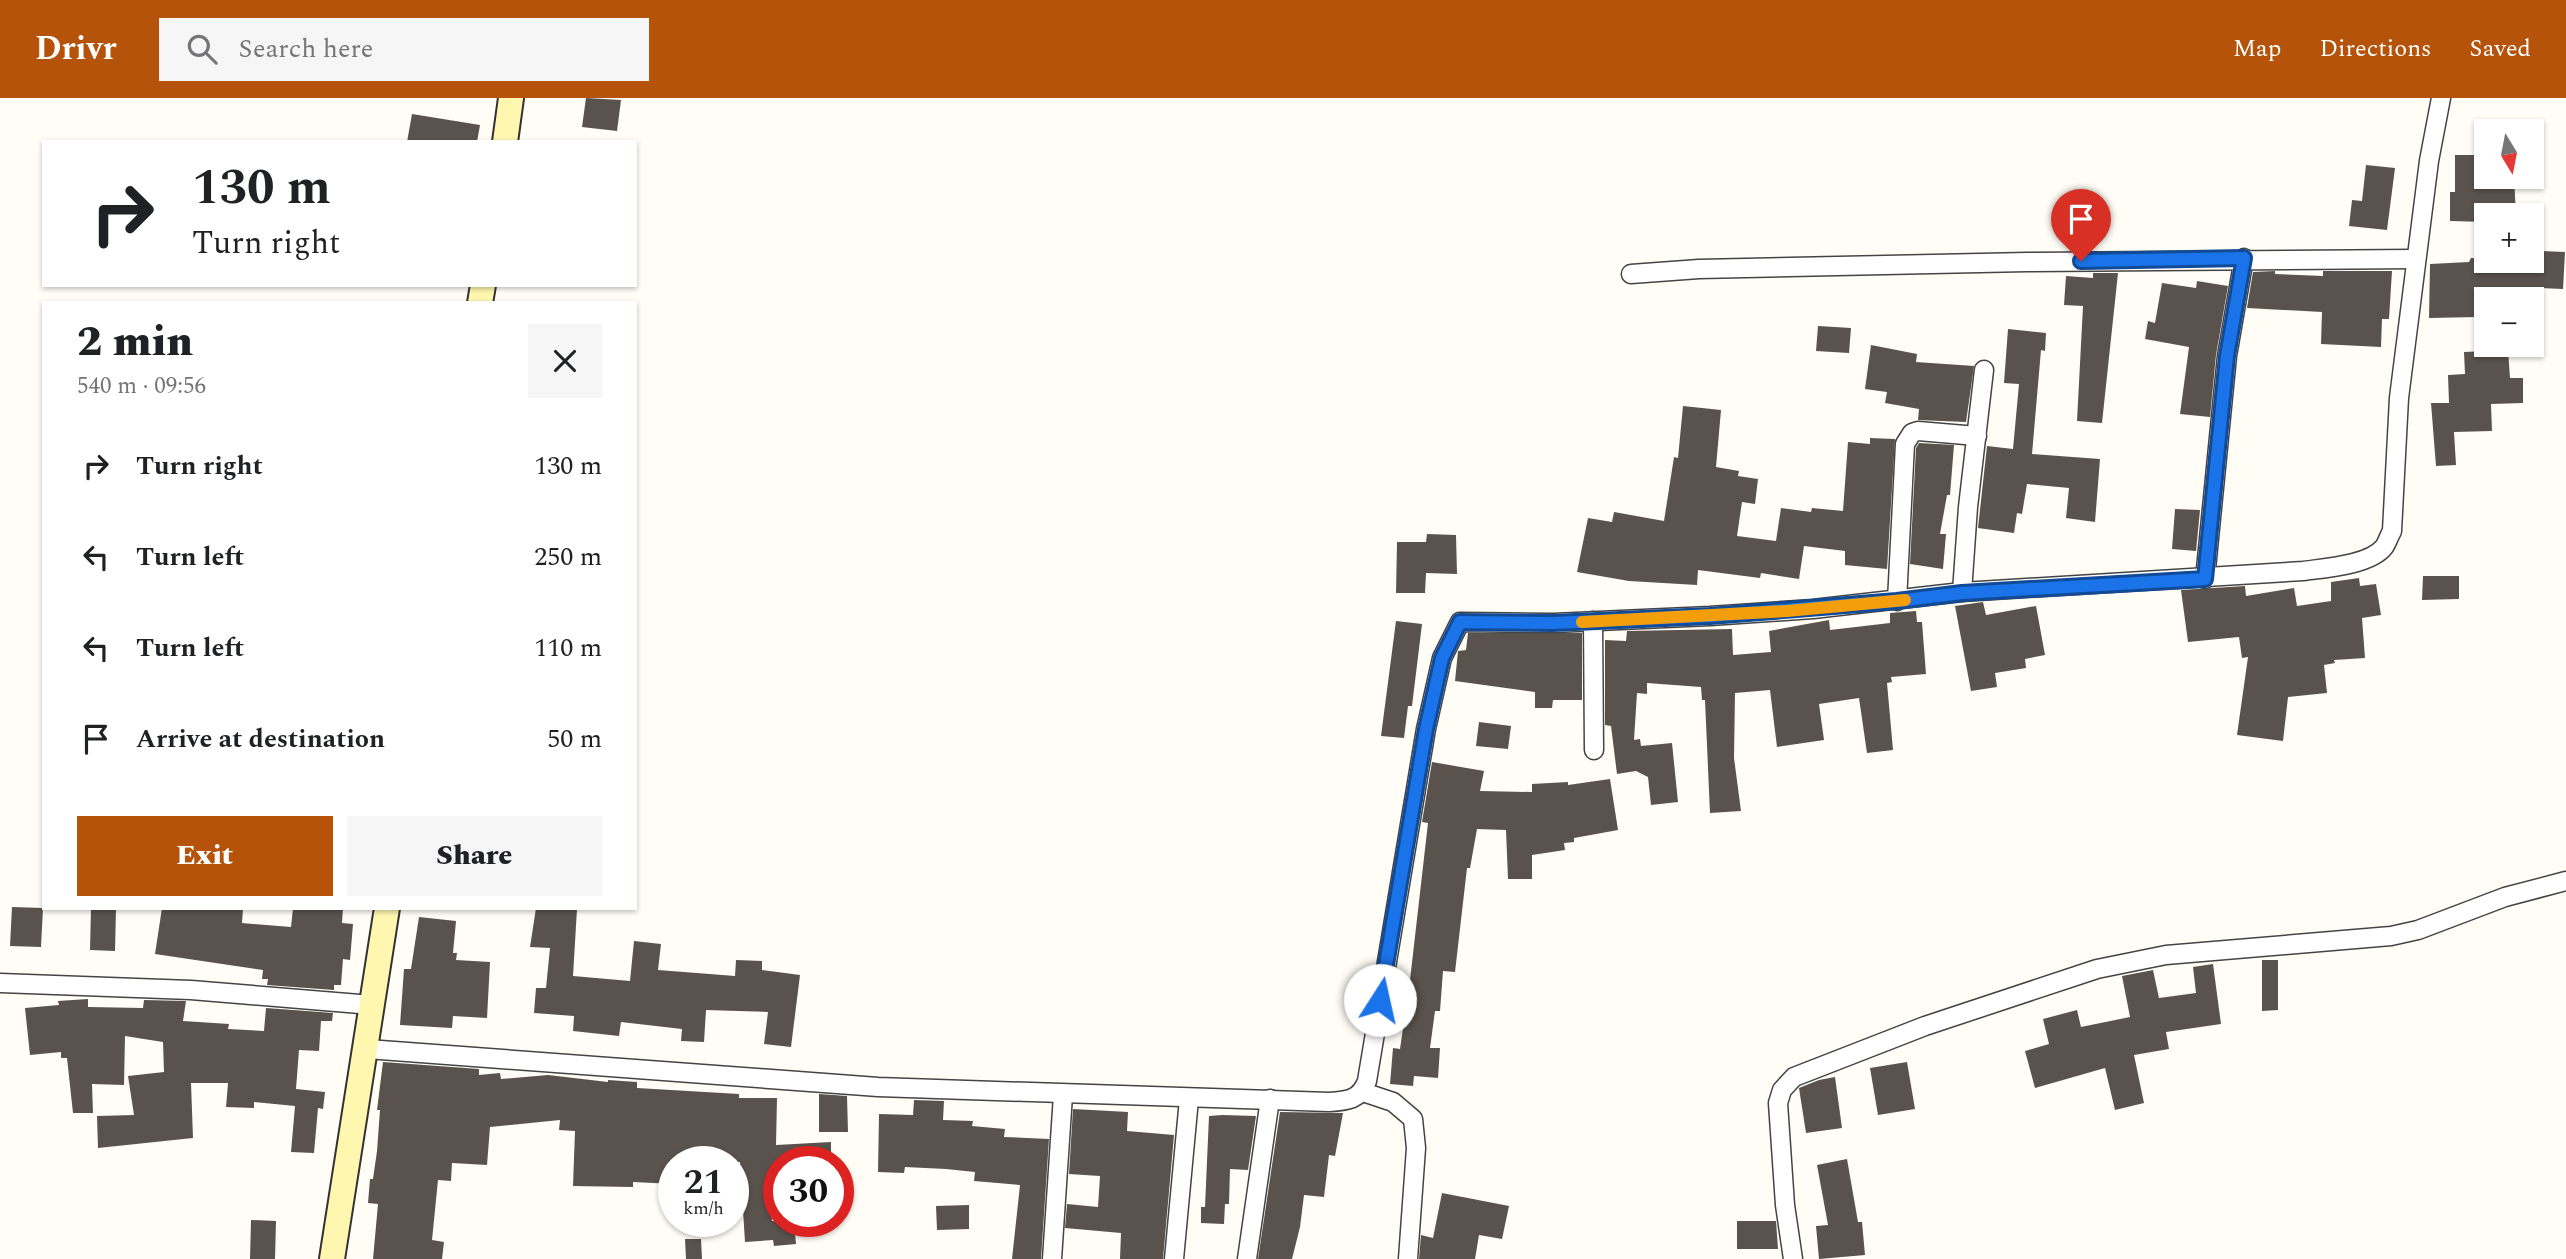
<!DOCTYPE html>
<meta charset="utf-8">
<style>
:root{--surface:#fff;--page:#f6f6f6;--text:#202124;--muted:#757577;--accent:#b45309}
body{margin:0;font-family:Spectral,serif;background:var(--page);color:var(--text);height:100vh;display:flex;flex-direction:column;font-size:26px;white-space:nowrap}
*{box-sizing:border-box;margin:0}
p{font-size:23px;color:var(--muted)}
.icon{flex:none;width:38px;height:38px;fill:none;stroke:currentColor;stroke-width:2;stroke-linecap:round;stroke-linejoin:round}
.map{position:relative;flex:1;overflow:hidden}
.details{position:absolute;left:42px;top:203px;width:595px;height:609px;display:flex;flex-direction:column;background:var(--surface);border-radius:0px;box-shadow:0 2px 5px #0004}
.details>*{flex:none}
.hud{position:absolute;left:42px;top:42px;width:595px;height:147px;border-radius:0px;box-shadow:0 2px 5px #0004;background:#fff;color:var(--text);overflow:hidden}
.needle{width:46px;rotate:170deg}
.fabs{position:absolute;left:2474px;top:21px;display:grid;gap:14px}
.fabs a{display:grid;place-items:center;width:70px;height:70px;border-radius:0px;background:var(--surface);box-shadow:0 2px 5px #0004;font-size:35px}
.speed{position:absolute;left:658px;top:1048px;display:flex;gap:14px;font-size:35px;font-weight:700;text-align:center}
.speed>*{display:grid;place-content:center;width:91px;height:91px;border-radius:50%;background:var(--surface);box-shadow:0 2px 5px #0004;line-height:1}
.speed small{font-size:18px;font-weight:400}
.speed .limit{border:10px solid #d22;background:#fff;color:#111}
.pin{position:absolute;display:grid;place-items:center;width:60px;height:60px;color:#fff;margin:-72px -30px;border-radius:50% 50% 50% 0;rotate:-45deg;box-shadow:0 0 7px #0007}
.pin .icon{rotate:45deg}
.me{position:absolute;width:77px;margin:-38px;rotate:10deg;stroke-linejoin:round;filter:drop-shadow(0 0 5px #0008)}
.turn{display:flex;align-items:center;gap:24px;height:147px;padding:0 35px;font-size:32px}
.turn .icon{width:91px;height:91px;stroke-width:2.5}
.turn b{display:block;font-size:49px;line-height:60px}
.round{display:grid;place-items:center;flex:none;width:74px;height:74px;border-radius:0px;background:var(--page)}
.headline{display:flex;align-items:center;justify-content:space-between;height:119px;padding:0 35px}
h1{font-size:42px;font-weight:800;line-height:52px}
.primary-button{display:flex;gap:14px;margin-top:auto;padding:14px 35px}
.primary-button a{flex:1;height:80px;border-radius:0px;background:var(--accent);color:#fff;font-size:28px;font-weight:800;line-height:80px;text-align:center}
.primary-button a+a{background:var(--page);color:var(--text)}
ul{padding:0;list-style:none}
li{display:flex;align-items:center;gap:21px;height:91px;padding:0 35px}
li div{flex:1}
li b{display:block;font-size:26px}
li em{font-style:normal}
header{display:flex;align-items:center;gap:42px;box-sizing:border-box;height:98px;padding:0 35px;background:var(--accent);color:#fff}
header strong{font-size:33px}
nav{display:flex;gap:38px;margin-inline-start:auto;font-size:24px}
.search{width:490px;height:63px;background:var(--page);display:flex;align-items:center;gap:18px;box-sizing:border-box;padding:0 24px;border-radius:0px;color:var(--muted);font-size:26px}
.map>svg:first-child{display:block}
.building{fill:#5a524d}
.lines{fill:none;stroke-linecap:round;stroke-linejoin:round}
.street-casing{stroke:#444;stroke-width:21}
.secondary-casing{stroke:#333;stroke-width:28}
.street{stroke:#fff;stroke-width:18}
.secondary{stroke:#fff6b0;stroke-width:24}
.route-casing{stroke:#114b97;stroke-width:18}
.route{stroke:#1a73e8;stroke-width:12}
.slow{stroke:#f59e0b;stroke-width:12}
</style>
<header>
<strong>Drivr</strong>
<div class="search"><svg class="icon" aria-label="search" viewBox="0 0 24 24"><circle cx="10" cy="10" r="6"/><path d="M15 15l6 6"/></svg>Search here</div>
<nav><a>Map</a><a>Directions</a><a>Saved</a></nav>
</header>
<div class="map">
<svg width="2566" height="1161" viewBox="0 0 2566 1161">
<rect width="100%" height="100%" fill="#fffdf5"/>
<!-- building -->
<g class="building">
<path d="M 586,0 L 621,2 L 617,33 L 582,29 Z"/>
<path d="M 412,16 L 480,27 L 477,44 L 407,44 Z"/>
<path d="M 2455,57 L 2487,57 L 2487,79 L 2514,79 L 2516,117 L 2487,117 L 2487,124 L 2450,123 L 2450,94 L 2455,94 Z"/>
<path d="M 2366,67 L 2395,70 L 2387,132 L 2349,128 L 2352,102 L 2362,103 Z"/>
<path d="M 2541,153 L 2565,154 L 2563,191 L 2540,190 L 2540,201 L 2487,201 L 2487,215 L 2477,215 L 2478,219 L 2429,220 L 2430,166 L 2469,164 L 2471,160 L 2532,163 L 2540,161 Z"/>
<path d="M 2275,173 L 2275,176 L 2323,178 L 2323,173 L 2392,173 L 2389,221 L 2382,221 L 2381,249 L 2321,246 L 2322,214 L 2247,210 L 2253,174 Z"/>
<path d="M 2093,175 L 2118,175 L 2102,325 L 2077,323 L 2083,208 L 2064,207 L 2066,178 L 2093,180 Z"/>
<path d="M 2197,183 L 2228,188 L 2216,257 L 2210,319 L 2180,316 L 2189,249 L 2145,241 L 2148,223 L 2155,225 L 2162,185 L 2196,190 Z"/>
<path d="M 1818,228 L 1851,230 L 1849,255 L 1816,253 Z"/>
<path d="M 2008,231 L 2046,235 L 2045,253 L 2041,252 L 2032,356 L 2100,361 L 2095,424 L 2066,420 L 2069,390 L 2027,386 L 2022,416 L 2017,415 L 2014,435 L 1978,430 L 1987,348 L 2013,351 L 2019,286 L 2004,285 Z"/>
<path d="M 1871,247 L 1917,256 L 1916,264 L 1974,268 L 1966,324 L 1918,322 L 1919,311 L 1885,305 L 1887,294 L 1865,291 Z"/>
<path d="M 2508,252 L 2510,280 L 2523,280 L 2523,305 L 2491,306 L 2492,333 L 2454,334 L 2456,367 L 2436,368 L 2431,305 L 2449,305 L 2448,277 L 2465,276 L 2464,254 Z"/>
<path d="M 1683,308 L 1721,312 L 1716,369 L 1739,373 L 1738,378 L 1758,381 L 1755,406 L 1742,404 L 1737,438 L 1776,443 L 1781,410 L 1811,414 L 1812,410 L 1843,413 L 1848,344 L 1870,346 L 1870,340 L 1895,341 L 1887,471 L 1845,467 L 1845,453 L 1804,448 L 1799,481 L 1761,475 L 1760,480 L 1698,472 L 1697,487 L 1629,483 L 1577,474 L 1588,420 L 1612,424 L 1614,414 L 1664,423 L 1674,359 L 1678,360 Z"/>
<path d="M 1919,345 L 1954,347 L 1950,397 L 1947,397 L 1940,436 L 1946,436 L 1943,471 L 1910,466 L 1916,350 Z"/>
<path d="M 2175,411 L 2200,412 L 2196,453 L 2172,451 Z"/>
<path d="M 1427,436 L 1456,437 L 1457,476 L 1426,475 L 1425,495 L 1396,495 L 1397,444 L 1426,444 Z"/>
<path d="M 2423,478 L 2459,478 L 2459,501 L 2422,502 Z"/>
<path d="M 2359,480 L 2360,488 L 2376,486 L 2381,517 L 2362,520 L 2365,560 L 2334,562 L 2335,565 L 2324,567 L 2327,595 L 2288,599 L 2283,643 L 2237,637 L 2248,559 L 2242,560 L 2239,539 L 2188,544 L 2181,492 L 2245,488 L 2246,498 L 2294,490 L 2297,508 L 2331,503 L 2331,484 Z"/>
<path d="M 1983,504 L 1986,517 L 2036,508 L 2045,557 L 2025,561 L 2026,570 L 1995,575 L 1997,589 L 1971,593 L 1955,508 Z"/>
<path d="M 1916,513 L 1917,524 L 1922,524 L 1926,576 L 1891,579 L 1892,584 L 1887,585 L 1893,652 L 1867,655 L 1859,600 L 1819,606 L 1824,642 L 1777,649 L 1770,592 L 1735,595 L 1734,660 L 1741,713 L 1710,715 L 1705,602 L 1702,602 L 1701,589 L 1647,585 L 1647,596 L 1637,595 L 1634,642 L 1640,641 L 1641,648 L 1672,645 L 1678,704 L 1651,707 L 1648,679 L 1636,673 L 1617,676 L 1611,628 L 1605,627 L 1605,542 L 1626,543 L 1627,533 L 1732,531 L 1733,557 L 1771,554 L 1769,533 L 1829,522 L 1830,532 L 1890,525 L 1890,515 Z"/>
<path d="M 1396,523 L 1422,526 L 1412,608 L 1408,608 L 1404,640 L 1381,638 Z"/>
<path d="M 1468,535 L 1582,535 L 1582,602 L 1553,602 L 1552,610 L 1535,610 L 1535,594 L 1455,583 L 1458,553 L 1466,552 Z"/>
<path d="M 1479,624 L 1511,628 L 1508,651 L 1476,648 Z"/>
<path d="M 1432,664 L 1484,673 L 1480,693 L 1532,694 L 1532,686 L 1568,684 L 1568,687 L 1610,681 L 1618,732 L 1574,740 L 1574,744 L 1564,745 L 1565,752 L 1532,757 L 1532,781 L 1508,781 L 1506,732 L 1477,731 L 1470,770 L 1467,770 L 1455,874 L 1443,873 L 1440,913 L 1435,913 L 1430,950 L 1440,950 L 1438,980 L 1414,978 L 1413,988 L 1390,986 L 1393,950 L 1400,951 L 1410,882 L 1428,725 L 1422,724 Z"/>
<path d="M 12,809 L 43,810 L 41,849 L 10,848 Z"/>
<path d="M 91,810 L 116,810 L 115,853 L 90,852 Z"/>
<path d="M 162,810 L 243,810 L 242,825 L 291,829 L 293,810 L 343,810 L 342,825 L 353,826 L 350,862 L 343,861 L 341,887 L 334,887 L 334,892 L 267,887 L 268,881 L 262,881 L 263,872 L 155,856 Z"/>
<path d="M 536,810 L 577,811 L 573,878 L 630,883 L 634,843 L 661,846 L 658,872 L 735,878 L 736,862 L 762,863 L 762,872 L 800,877 L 791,949 L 764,946 L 768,914 L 706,912 L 704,944 L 681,943 L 682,931 L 621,924 L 619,938 L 573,933 L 574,918 L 534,915 L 536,890 L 546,890 L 550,850 L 530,849 Z"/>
<path d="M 419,819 L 456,823 L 453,855 L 457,855 L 456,862 L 490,864 L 487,920 L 453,918 L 452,930 L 400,927 L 404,871 L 411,871 Z"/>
<path d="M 2262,862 L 2278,862 L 2278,912 L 2262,913 Z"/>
<path d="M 2213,866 L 2221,926 L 2166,934 L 2169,951 L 2134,957 L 2144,1005 L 2115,1012 L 2105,970 L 2035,990 L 2025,953 L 2049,946 L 2043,921 L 2077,912 L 2081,929 L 2130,919 L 2122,878 L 2153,872 L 2159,900 L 2196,895 L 2193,869 Z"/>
<path d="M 88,901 L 88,909 L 143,910 L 144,902 L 186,903 L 183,923 L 229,926 L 228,931 L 264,933 L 266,910 L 333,915 L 332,923 L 321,923 L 319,953 L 299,952 L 296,991 L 325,994 L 323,1011 L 318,1010 L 314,1055 L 291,1054 L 295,1008 L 254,1004 L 254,1010 L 226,1009 L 228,985 L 191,985 L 193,1040 L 98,1050 L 97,1018 L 134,1017 L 128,978 L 164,974 L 163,944 L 125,938 L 124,987 L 92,986 L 93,1015 L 73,1015 L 67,960 L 61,960 L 61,954 L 30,957 L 25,910 L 59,907 L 58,903 Z"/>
<path d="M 383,964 L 479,971 L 479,977 L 500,975 L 501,981 L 548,977 L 608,984 L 608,982 L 637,984 L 637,990 L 739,996 L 739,1000 L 777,1000 L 776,1047 L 831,1044 L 831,1064 L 779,1064 L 779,1076 L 767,1076 L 772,1123 L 794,1124 L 796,1146 L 774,1148 L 773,1142 L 745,1144 L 740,1064 L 674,1064 L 674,1086 L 633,1084 L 633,1089 L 573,1088 L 575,1033 L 559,1032 L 560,1022 L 490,1029 L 487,1067 L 452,1065 L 451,1083 L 438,1082 L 432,1142 L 444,1144 L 442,1161 L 373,1161 L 378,1106 L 368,1105 L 370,1081 L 373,1081 L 377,1053 L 380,1012 L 377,1012 Z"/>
<path d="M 1907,964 L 1915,1011 L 1878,1017 L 1870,970 Z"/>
<path d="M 1835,979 L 1842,1030 L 1806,1035 L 1799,990 L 1819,982 Z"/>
<path d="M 819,996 L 847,998 L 848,1034 L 819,1034 Z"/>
<path d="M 914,1002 L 944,1003 L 943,1022 L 973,1023 L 972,1028 L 1005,1031 L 1004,1039 L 1049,1041 L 1041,1161 L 1012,1161 L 1020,1087 L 974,1083 L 975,1074 L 946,1071 L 905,1069 L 904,1075 L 878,1074 L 879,1016 L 913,1017 Z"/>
<path d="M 1073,1011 L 1128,1014 L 1127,1033 L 1174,1037 L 1163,1161 L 1120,1161 L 1121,1135 L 1065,1130 L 1067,1106 L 1098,1109 L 1100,1078 L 1069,1076 Z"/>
<path d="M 1280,1014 L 1343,1015 L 1335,1058 L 1329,1057 L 1324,1099 L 1304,1097 L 1300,1129 L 1292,1161 L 1258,1161 Z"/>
<path d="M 1222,1017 L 1256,1018 L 1248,1072 L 1230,1071 L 1229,1106 L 1225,1106 L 1224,1126 L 1201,1125 L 1201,1109 L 1205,1109 L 1209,1018 Z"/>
<path d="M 1847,1061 L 1858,1124 L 1862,1124 L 1865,1157 L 1819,1161 L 1816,1128 L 1828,1127 L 1817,1067 Z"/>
<path d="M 1442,1095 L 1509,1108 L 1502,1141 L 1479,1137 L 1475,1161 L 1419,1161 L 1421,1137 L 1433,1140 Z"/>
<path d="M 969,1107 L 969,1131 L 937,1132 L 936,1108 Z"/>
<path d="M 251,1122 L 276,1123 L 275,1161 L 250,1161 Z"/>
<path d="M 1737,1123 L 1776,1123 L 1778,1151 L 1737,1151 Z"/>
<path d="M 685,1141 L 701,1141 L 702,1161 L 686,1161 Z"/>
</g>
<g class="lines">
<!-- street casing -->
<g class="street-casing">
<g id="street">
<path d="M 1631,176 L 1699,171 L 2027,164 L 2416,161"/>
<path d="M 2205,481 L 2227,258 L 2244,160"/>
<path d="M 1962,494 L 1968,409 L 1984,272"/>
<path d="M 1897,503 L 1905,346 L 1912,335 L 1918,333 L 1977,338"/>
<path d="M 1593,523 L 1594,652"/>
<path d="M 0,885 L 191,892 L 372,907"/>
<path d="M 367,951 L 878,989 L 1329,1004 C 1347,1003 1360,1002 1367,983 L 1426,631 L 1442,560 L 1460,524 L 1554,525 L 1710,518 L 1813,511 L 1962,494 L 2303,473 C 2325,470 2370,467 2384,449 C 2387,445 2389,438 2392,433 L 2399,300 L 2429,63 L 2441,0"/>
<path d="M 1363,994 L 1393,1004 L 1413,1021 L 1416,1050 L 1408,1161"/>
<path d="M 1052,1161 L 1063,997"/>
<path d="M 1174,1161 L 1189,1001"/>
<path d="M 1247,1161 L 1270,1001"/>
<path d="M 1793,1161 L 1785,1107 L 1778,1005 L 1782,992 L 1794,979 L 1925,928 L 2097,871 L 2166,857 L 2391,838 L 2418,832 L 2505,799 L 2566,783"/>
</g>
</g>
<!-- secondary casing -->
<g class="secondary-casing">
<g id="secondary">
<path d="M 505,44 L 511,0"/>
<path d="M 480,205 L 483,187"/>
<path d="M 332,1161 L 387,810"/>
</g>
</g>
<!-- street -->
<use href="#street" class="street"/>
<!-- secondary -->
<use href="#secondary" class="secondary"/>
</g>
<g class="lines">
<!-- route casing -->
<g class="route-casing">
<path id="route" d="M 1380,902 L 1426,631 L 1442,560 L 1460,524 L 1553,525 L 1710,518 L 1897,503 L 1962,495 L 2205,481 L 2227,258 L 2244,160 L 2081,163"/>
</g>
<!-- route -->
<use href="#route" class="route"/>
<!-- slow -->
<path class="slow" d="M 1582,524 L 1787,513 L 1905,502"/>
</g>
</svg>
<div class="fabs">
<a><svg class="needle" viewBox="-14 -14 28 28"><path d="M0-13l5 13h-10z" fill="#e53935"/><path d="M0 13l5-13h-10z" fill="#757577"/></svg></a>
<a>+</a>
<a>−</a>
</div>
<div class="speed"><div>21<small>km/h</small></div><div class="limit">30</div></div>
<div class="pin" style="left:2081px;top:163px;background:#d93025"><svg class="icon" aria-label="arrive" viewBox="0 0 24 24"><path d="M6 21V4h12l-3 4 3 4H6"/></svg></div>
<svg class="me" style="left:1380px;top:902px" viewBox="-20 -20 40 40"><circle r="19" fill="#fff"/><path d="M0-13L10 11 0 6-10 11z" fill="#1a73e8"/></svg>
<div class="hud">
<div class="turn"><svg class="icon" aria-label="right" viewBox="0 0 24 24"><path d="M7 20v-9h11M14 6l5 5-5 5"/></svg><div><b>130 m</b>Turn right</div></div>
</div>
<section class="details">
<div class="headline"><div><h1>2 min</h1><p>540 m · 09:56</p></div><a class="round"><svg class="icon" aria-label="close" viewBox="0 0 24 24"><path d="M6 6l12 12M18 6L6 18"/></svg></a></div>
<ul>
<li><svg class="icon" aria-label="right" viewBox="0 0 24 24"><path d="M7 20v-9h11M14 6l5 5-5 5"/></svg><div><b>Turn right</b></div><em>130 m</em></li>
<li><svg class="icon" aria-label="left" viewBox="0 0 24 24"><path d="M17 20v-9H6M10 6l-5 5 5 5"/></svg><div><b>Turn left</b></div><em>250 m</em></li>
<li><svg class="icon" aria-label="left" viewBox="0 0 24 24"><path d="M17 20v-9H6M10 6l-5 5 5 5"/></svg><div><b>Turn left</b></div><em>110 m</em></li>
<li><svg class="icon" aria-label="arrive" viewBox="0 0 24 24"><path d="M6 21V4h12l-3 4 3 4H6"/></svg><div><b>Arrive at destination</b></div><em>50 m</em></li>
</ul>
<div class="primary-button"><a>Exit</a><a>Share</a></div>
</section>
</div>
